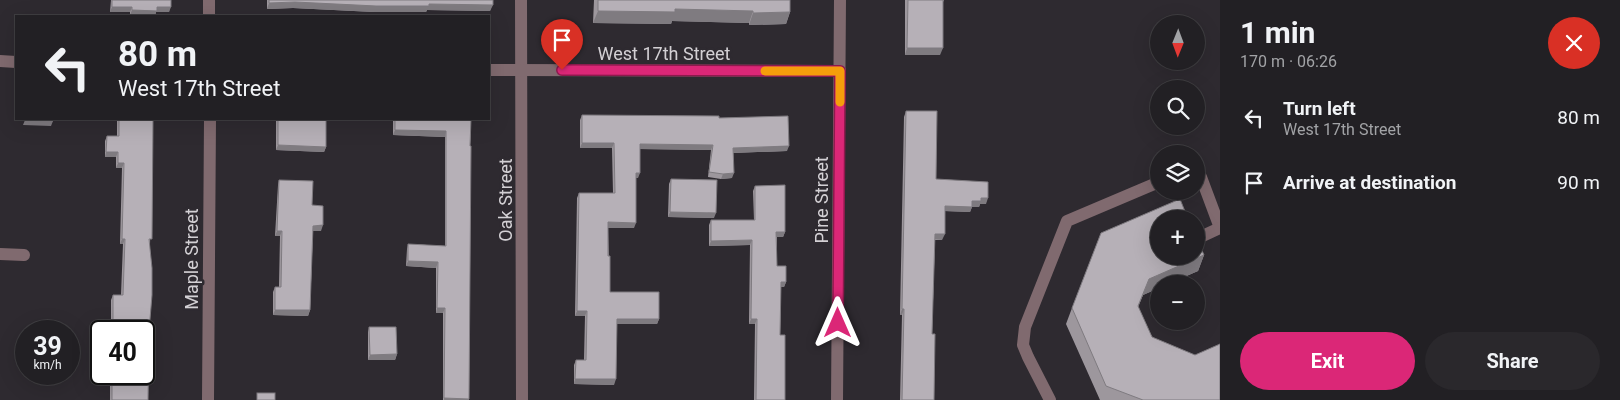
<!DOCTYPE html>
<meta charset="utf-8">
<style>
:root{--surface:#222024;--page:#2a282c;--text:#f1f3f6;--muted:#a2a3a6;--line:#3f3e41;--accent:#db2777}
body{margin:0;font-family:Roboto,sans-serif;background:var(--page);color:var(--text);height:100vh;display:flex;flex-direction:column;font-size:19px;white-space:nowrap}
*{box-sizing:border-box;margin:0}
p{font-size:16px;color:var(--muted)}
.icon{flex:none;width:28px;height:28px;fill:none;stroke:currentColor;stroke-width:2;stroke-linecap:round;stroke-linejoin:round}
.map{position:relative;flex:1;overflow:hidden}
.panel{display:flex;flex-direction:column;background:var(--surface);width:400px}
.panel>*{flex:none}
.top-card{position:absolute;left:15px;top:15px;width:475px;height:105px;border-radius:0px;box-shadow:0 5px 20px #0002,0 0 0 1px var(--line);background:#222024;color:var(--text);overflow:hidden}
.needle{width:32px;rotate:181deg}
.tools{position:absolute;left:1150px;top:15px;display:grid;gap:10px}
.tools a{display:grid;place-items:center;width:55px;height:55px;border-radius:50%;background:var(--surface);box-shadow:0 5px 20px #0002,0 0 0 1px var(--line);font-size:25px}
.speed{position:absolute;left:15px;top:320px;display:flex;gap:10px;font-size:25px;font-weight:700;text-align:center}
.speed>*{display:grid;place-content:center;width:65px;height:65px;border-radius:50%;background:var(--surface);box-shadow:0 5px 20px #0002,0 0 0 1px var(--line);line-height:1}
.speed small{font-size:12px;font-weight:400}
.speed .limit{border:2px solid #111;border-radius:8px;background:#fff;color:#111}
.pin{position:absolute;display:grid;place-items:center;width:42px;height:42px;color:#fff;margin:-51px -21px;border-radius:50% 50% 50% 0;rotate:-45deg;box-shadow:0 0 5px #0007}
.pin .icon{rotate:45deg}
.me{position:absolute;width:55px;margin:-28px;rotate:0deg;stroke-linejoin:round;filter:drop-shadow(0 0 4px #0008)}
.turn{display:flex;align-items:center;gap:18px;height:105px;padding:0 20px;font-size:22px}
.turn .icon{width:65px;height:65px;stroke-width:2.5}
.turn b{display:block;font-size:35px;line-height:42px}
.round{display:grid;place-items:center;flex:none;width:52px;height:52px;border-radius:26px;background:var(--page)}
.summary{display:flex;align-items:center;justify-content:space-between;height:85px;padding:0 20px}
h1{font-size:30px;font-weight:700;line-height:38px}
.primary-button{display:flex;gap:10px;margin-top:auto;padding:10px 20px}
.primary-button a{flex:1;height:58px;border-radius:30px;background:var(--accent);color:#fff;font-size:20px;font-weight:700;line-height:58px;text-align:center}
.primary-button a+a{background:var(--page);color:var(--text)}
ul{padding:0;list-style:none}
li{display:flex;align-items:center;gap:15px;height:65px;padding:0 20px}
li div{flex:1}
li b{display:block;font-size:19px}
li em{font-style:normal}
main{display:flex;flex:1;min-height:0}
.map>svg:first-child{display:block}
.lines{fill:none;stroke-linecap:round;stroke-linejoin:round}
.minor{stroke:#806a6f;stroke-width:12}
.wall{fill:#9d979d}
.shaded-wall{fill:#7f7b80}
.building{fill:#b6b0b7;stroke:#7f7b80}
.route-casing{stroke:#8e194d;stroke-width:12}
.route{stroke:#db2777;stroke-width:9}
.slow{stroke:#f59e0b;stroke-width:9}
.labels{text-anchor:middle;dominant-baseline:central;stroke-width:5;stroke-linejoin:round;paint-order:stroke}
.street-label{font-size:18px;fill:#d3d0d4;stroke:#2e2a30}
</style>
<main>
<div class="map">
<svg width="1220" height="400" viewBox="0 0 1220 400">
<rect width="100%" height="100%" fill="#2e2a30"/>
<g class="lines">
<!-- minor -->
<g class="minor">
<path d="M 209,0 L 209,16"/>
<path d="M 521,0 L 522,400"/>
<path d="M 0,61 L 16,62"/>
<path d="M 489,70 L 840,71"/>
<path d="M 1196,175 L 1201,177 L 1220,228"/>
<path d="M 1196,239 L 1220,228"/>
<path d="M 0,254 L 24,255"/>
<path d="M 208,400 L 210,119"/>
<path d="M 837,400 L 840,0"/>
<path d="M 1050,400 L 1028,357 L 1023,345 L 1025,327 L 1067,221 L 1159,182"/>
</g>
</g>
<!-- wall -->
<g class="wall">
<path d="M 111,0 L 171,0 L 169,12 L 156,12 L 155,16 L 130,15 L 130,12 L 110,12 Z"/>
<path d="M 267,0 L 493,0 L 490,11 L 427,10 L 426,12 L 374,12 L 293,8 L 267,9 Z"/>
<path d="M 594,0 L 790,0 L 790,12 L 786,24 L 749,25 L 749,23 L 672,21 L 671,24 L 593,23 Z"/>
<path d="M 905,0 L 944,0 L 943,2 L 940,55 L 905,55 Z"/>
<path d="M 906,111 L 936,179 L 986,204 L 980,204 L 979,207 L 972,207 L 970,212 L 945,211 L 942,240 L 935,240 L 932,334 L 934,400 L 900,400 L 902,315 L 900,315 L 904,117 Z"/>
<path d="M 582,115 L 719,118 L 787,151 L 733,153 L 732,178 L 721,179 L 708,177 L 711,150 L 640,149 L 638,178 L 636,178 L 634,228 L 608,228 L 610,292 L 659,319 L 657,324 L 617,324 L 614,385 L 574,384 L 574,365 L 576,360 L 584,360 L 585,316 L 575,316 L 577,198 L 579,193 L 613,193 L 612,148 L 580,148 L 580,120 Z"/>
<path d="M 117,119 L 153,119 L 150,245 L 148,400 L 110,400 L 110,374 L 144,374 L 144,331 L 111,331 L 111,300 L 113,295 L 121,295 L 123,244 L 120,244 L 122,168 L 116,168 L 116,157 L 105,157 L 105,141 L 107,136 L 117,136 Z"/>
<path d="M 276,119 L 326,119 L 326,147 L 324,152 L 276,150 Z"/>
<path d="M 393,119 L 471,119 L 470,146 L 469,400 L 443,400 L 443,313 L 436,313 L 436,268 L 406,266 L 407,249 L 408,244 L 445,246 L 445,137 L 393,135 Z"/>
<path d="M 671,179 L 714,218 L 668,217 L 669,184 Z"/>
<path d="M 279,180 L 312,205 L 321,231 L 313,231 L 310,310 L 308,316 L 273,315 L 273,292 L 275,287 L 279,287 L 280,236 L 275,236 L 278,185 Z"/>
<path d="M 755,186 L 785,232 L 783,237 L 777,237 L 777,266 L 786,282 L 784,287 L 781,287 L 780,335 L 785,400 L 754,400 L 755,324 L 749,324 L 750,245 L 709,246 L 709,225 L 711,220 L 754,220 L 753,191 Z"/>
<path d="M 1204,255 L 1198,271 L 1168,284 L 1159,284 L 1159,288 L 1143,295 L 1138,307 L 1152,337 L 1220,400 L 1100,400 L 1066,324 L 1072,308 Z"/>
<path d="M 369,327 L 397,354 L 395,360 L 368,360 L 368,332 Z"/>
</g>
<!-- shaded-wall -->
<g class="shaded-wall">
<path d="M 295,2 L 429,4 L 493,5 L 490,11 L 427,10 L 426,12 L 374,12 L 293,8 L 267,9 L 269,3 Z"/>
<path d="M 112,7 L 132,7 L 130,12 L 110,12 Z"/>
<path d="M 157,7 L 171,7 L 169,12 L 156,12 L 155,16 L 130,15 L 132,10 Z"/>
<path d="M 675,9 L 753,11 L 749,23 L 672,21 L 671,24 L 593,23 L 598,11 Z"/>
<path d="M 790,12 L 786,24 L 749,25 L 753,13 Z"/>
<path d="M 907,48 L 943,48 L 940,55 L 905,55 Z"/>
<path d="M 25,120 L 53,121 L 51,126 L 23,125 Z"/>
<path d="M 395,130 L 446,131 L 445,137 L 393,135 Z"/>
<path d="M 582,143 L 614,143 L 612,148 L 580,148 Z"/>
<path d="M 640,144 L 713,145 L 711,150 L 638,149 Z"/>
<path d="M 278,145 L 326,147 L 324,152 L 276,150 Z"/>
<path d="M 789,146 L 787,151 L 731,153 L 733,148 Z"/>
<path d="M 106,152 L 118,152 L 116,157 L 105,157 Z"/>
<path d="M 118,163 L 124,163 L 122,168 L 116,168 Z"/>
<path d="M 636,173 L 640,173 L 638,178 L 634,178 Z"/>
<path d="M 734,173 L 732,178 L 721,179 L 723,174 Z"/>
<path d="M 981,198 L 988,198 L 986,204 L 980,204 L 979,207 L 972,207 L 970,212 L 943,211 L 945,206 L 972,201 Z"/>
<path d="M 670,212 L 716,213 L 714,218 L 668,217 Z"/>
<path d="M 608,222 L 636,223 L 634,228 L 606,228 Z"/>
<path d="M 323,225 L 321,231 L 311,231 L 313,226 Z"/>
<path d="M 277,231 L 282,231 L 280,236 L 275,236 Z"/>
<path d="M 776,232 L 785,232 L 783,237 L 775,237 Z"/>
<path d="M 935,234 L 945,234 L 942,240 L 933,239 Z"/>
<path d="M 122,239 L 125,239 L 123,244 L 120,244 Z"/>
<path d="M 752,240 L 750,245 L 709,246 L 711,241 Z"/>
<path d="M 1204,255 L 1198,271 L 1168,284 L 1159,284 L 1159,288 L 1143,295 L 1132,322 L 1149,279 Z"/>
<path d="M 408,261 L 438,262 L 436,268 L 406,266 Z"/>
<path d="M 781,282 L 786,282 L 784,287 L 779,287 Z"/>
<path d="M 437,308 L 445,308 L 443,313 L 436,313 Z"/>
<path d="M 902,309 L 904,309 L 902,315 L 900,315 Z"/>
<path d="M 275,310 L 310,310 L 308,316 L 273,315 Z"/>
<path d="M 577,311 L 587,311 L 585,316 L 575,316 Z"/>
<path d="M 617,319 L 659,319 L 657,324 L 615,324 Z"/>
<path d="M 751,319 L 757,319 L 755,324 L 749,324 Z"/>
<path d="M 397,354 L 395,360 L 368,360 L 370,355 Z"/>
<path d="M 575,379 L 616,379 L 614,385 L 574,384 Z"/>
<path d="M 444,398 L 469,399 L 469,400 L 444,400 Z"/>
</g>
<!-- building -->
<g class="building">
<path d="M 112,0 L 171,0 L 171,7 L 157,7 L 157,11 L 132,10 L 132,7 L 112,7 Z"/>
<path d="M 269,0 L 493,0 L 493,5 L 429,4 L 429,6 L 376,6 L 295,2 L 269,3 Z"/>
<path d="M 598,0 L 790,0 L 790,12 L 753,13 L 753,11 L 675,9 L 675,12 L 598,11 Z"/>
<path d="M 908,0 L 943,0 L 943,48 L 907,48 Z"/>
<path d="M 906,111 L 937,111 L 936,179 L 988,182 L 988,198 L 981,198 L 981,201 L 972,201 L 972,207 L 945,206 L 945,234 L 935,234 L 932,334 L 935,334 L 934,400 L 902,400 L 904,309 L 902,309 Z"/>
<path d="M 582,115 L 719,116 L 719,118 L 788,116 L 789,146 L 733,148 L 734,173 L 723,174 L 709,172 L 713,145 L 640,144 L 640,173 L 636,173 L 636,223 L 608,222 L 608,256 L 610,256 L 610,292 L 659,292 L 659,319 L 617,319 L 616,379 L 575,379 L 576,360 L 586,360 L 587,311 L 577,311 L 579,193 L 615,193 L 614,143 L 582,143 Z"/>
<path d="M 25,119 L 53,119 L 53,121 L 25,120 Z"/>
<path d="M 119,119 L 153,119 L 152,239 L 149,239 L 152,268 L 152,295 L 149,331 L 148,400 L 112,400 L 112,374 L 144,374 L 144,331 L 113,331 L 113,295 L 123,295 L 125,239 L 122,239 L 124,163 L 118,163 L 118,152 L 106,152 L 107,136 L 119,136 Z"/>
<path d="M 278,119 L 326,119 L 326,147 L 278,145 Z"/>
<path d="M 395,119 L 471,119 L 470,146 L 471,146 L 469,399 L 444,398 L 445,308 L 437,308 L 438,262 L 408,261 L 408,244 L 446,246 L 446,131 L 395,130 Z"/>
<path d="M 671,179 L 717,180 L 716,213 L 670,212 Z"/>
<path d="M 279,180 L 313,181 L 312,205 L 323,206 L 323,225 L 313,226 L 310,310 L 275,310 L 275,287 L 281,287 L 282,231 L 277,231 Z"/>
<path d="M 785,185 L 785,232 L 776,232 L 777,266 L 786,266 L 786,282 L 781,282 L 780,335 L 785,335 L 785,400 L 756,400 L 757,319 L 751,319 L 752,240 L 711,241 L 711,220 L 755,220 L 755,186 Z"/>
<path d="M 1180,199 L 1188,219 L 1159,219 L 1159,256 L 1196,256 L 1196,237 L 1204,255 L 1149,279 L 1138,306 L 1152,337 L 1195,355 L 1220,344 L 1220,400 L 1143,400 L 1106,386 L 1072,308 L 1101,233 Z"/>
<path d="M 369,327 L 396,327 L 397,354 L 370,355 Z"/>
<rect x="257" y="393" width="18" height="7"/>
</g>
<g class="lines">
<!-- route casing -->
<g class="route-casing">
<path id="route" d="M 562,70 L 840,71 L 838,323"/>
</g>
<!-- route -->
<use href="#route" class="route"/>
<!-- slow -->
<path class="slow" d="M 765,71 L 840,71 L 840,102"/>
</g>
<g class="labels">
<!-- street labels -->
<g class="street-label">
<text x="664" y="53">West 17th Street</text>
<text transform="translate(505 200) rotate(-90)">Oak Street</text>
<text transform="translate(821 200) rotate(-90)">Pine Street</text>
<text transform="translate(191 259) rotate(-90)">Maple Street</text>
</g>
</g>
</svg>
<div class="tools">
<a><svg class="needle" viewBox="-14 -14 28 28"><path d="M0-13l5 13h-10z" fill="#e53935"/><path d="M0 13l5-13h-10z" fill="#a2a3a6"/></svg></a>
<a><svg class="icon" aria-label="search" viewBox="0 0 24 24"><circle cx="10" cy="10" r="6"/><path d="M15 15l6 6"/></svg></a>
<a><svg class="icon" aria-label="layers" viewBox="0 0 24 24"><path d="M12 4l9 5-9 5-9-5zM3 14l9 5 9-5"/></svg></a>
<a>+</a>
<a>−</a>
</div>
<div class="speed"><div>39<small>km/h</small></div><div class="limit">40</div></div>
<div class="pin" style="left:562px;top:70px;background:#d93025"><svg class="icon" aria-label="arrive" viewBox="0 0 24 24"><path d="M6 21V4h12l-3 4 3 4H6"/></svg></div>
<svg class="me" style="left:838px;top:323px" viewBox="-20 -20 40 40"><path d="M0-17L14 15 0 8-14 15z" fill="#db2777" stroke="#fff" stroke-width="4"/></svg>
<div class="top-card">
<div class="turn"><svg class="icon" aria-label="left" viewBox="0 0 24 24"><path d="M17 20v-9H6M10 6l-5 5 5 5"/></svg><div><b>80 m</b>West 17th Street</div></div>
</div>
</div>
<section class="panel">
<div class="summary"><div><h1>1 min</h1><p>170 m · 06:26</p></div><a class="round" style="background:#d93025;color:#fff"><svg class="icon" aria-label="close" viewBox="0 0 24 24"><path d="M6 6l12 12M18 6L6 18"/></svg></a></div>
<ul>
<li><svg class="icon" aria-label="left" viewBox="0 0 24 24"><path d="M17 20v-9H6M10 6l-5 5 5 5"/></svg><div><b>Turn left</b><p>West 17th Street</p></div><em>80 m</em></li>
<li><svg class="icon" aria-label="arrive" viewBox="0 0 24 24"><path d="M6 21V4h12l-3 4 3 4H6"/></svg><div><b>Arrive at destination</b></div><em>90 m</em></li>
</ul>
<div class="primary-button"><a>Exit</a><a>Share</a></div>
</section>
</main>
